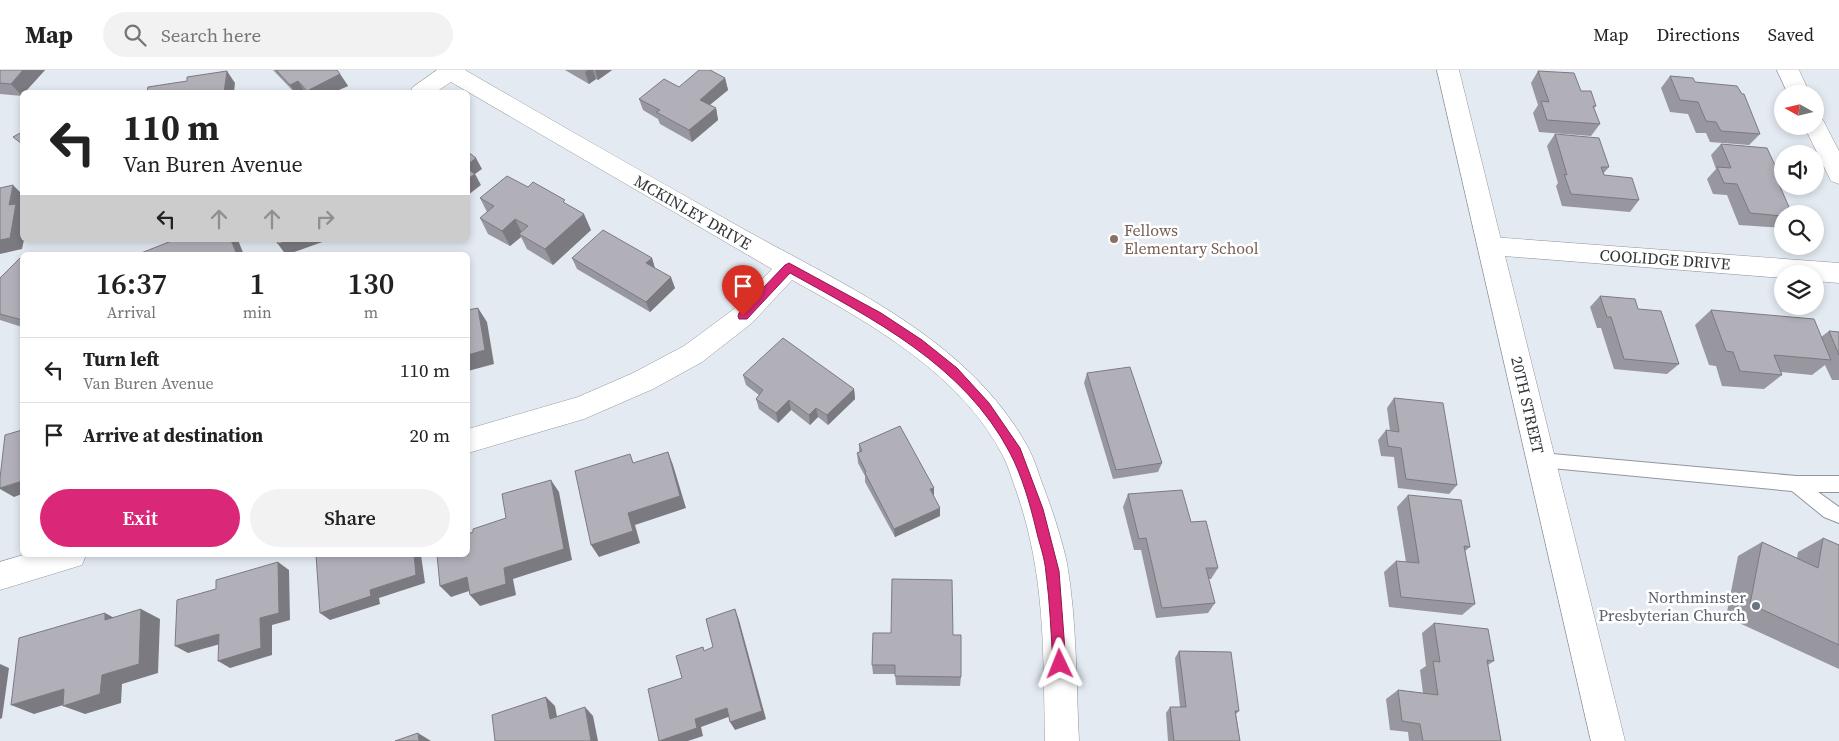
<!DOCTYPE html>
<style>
:root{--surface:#fff;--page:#f2f2f2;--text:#222;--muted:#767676;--line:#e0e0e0;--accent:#db2777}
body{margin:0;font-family:"Source Serif 4",serif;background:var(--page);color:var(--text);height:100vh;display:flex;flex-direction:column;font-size:19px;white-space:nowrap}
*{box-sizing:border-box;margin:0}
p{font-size:16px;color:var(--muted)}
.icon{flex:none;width:28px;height:28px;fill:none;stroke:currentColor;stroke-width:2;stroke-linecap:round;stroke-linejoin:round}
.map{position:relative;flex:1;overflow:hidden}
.drawer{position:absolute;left:20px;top:182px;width:450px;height:305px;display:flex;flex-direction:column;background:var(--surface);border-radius:8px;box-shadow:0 2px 8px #0003}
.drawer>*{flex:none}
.hud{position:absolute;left:20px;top:20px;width:450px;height:152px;border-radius:8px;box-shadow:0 2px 8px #0003;background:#fff;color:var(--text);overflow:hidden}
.needle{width:32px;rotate:278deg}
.fabs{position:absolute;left:1774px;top:15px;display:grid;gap:10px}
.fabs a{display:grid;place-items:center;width:50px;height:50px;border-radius:50%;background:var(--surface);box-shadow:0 2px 8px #0003;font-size:25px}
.pin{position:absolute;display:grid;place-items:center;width:42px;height:42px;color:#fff;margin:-51px -21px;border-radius:50% 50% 50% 0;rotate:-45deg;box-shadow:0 0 5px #0007}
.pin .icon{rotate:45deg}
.me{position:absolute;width:55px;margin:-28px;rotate:358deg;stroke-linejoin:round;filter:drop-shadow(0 0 4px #0008)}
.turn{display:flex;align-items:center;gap:18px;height:105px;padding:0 20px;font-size:22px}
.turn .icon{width:65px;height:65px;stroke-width:2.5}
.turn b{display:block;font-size:35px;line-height:42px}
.lanes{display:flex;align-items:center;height:48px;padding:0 20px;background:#0003;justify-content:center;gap:25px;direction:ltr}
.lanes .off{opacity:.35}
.eta{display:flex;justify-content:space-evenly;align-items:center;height:85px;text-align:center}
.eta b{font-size:30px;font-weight:600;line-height:35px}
.action{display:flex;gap:10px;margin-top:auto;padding:10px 20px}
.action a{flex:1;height:58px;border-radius:30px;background:var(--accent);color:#fff;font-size:20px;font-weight:600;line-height:58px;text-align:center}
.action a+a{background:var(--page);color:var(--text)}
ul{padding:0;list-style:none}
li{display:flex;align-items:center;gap:15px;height:65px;padding:0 20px;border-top:1px solid var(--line)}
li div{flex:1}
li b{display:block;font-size:19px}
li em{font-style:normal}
header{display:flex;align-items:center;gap:30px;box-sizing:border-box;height:70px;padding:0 25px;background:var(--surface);border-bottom:1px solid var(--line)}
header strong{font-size:24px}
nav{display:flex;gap:28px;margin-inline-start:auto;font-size:18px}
.search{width:350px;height:45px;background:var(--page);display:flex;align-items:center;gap:12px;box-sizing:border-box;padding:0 18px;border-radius:28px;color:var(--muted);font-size:19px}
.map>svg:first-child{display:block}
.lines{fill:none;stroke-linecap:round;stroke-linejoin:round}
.service-casing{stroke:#91979e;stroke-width:2}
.minor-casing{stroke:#91979e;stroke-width:1}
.tertiary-casing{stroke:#91979e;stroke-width:1}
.service{fill:#fff;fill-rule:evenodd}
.minor{fill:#fff;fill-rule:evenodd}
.tertiary{fill:#fff;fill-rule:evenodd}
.wall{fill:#98969e}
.shaded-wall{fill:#7c7a81}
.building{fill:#b1afb8;stroke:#7c7a81}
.route{fill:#db2777;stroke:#8e194d}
.education-dot{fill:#8d6e63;stroke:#fff;stroke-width:2}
.worship-dot{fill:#6b7280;stroke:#fff;stroke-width:2}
.labels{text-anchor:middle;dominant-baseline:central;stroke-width:5;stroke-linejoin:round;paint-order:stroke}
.street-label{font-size:16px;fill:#323538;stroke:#fff}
.education-label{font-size:16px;fill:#785e54;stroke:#fff;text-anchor:start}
.worship-label{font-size:16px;fill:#5b616d;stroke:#fff;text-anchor:end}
</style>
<header>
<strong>Map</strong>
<div class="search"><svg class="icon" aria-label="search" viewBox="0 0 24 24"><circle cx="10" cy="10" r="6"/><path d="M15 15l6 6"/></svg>Search here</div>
<nav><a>Map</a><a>Directions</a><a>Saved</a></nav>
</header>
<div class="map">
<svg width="1839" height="671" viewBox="0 0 1839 671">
<rect width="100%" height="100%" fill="#e3eaf2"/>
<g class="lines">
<!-- service casing -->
<g class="service-casing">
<path id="service" d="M 1541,383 L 1796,406 L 1839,406 L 1839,422 L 1818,422 L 1839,437 L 1839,453 L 1824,447 L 1792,421 L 1541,397 L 1535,395 L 1533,390 L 1535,385 Z"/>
</g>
<!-- minor casing -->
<g class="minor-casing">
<g id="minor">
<path d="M 437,0 L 465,0 C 553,51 642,102 731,152 C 836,212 962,263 1025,372 C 1033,385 1037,399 1042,413 C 1052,439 1061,466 1067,493 C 1077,552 1076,612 1079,671 L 1045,671 C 1043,582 1046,506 1016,420 C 1012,410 1009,398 1004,388 C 963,305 870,253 792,210 L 752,253 L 702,292 L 653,319 L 584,349 L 468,383 L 468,359 L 578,327 L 633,303 L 684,276 L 734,239 L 772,199 L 451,12 L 436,22 L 410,22 L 413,17 Z"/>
<path d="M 1777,0 L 1799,0 L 1810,24 L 1788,24 Z"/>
<path d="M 1815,48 L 1823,50 L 1839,81 L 1839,114 L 1831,111 L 1804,56 L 1815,56 Z"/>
<path d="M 1491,167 L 1839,193 L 1839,213 L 1815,211 L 1815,204 L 1782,204 L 1782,208 L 1491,185 L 1482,183 L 1479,176 L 1482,169 Z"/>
<path d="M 23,485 L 86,485 L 82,495 L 0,520 L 0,492 Z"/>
</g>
</g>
<!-- tertiary casing -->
<g class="tertiary-casing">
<path id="tertiary" d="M 1437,0 L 1459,0 L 1625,671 L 1591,671 Z"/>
</g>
<!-- service -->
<use href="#service" class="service"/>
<!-- minor -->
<use href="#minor" class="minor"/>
<!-- tertiary -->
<use href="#tertiary" class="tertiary"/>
</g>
<!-- wall -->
<g class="wall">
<path d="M 0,0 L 45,0 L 25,22 L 22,22 L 22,26 L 0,24 Z"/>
<path d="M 273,0 L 337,0 L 340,4 L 348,16 L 334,22 L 294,22 Z"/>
<path d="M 565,0 L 612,0 L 598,10 L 596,9 L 589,14 Z"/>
<path d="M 1538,1 L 1581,21 L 1596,36 L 1594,38 L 1600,54 L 1591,66 L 1539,62 L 1533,43 L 1538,35 L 1531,13 Z"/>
<path d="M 1670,6 L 1695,12 L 1760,64 L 1749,75 L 1710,72 L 1706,63 L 1696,63 L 1688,44 L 1670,42 L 1661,18 Z"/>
<path d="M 725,8 L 728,20 L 710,35 L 716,38 L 718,50 L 692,72 L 660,54 L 658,49 L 643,40 L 639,29 L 679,17 Z"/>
<path d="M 1555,64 L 1609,97 L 1603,104 L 1604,105 L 1639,130 L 1630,142 L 1562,136 L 1556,116 L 1558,113 L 1547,76 Z"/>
<path d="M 1721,74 L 1780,106 L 1777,109 L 1782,144 L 1782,158 L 1739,155 L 1727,125 L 1713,124 L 1707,109 L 1716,99 L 1711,85 Z"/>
<path d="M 528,117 L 567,135 L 591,160 L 553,195 L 527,179 L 521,167 L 510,176 L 488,164 L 480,148 L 487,142 L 480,128 Z"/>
<path d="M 22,188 L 22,257 L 0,250 L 0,208 Z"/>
<path d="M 572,188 L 652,188 L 655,198 L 675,218 L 650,242 L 577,199 Z"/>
<path d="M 1600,226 L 1679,294 L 1667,304 L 1614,299 L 1601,258 L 1597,258 L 1590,237 Z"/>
<path d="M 1711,240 L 1821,267 L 1829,261 L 1839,262 L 1839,310 L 1832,310 L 1825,295 L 1812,305 L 1781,302 L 1782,305 L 1764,319 L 1722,316 L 1716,296 L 1709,295 L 1695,255 Z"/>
<path d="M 1087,303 L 1162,393 L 1158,402 L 1113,409 L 1084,313 Z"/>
<path d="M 743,305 L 854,319 L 855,329 L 828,355 L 818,347 L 810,355 L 791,340 L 778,353 L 759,339 L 756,329 L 759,325 L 746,315 Z"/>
<path d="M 1394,328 L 1457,415 L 1449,424 L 1398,418 L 1394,387 L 1381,386 L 1378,370 L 1386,360 L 1390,361 L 1387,338 Z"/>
<path d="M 859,374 L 934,427 L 940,446 L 895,467 L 865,412 L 865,406 L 858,393 L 857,383 L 859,382 Z"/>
<path d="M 1128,424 L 1191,452 L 1218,498 L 1211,509 L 1208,509 L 1215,533 L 1208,543 L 1156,548 L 1141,480 L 1134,480 L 1123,437 Z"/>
<path d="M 1408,425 L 1470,477 L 1465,481 L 1475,534 L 1462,545 L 1389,537 L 1384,502 L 1396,491 L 1406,492 L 1397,437 Z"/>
<path d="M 1823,468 L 1839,475 L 1839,599 L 1726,547 L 1738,486 L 1762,472 L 1797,488 L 1798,482 Z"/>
<path d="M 1434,553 L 1494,591 L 1488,595 L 1501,671 L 1409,671 L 1408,662 L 1390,660 L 1386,629 L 1398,620 L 1423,623 L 1420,600 L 1426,596 L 1422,563 Z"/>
<path d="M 953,565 L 961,607 L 960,616 L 896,615 L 895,604 L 873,604 L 872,595 Z"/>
<path d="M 1179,581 L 1239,641 L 1236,644 L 1240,671 L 1168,671 L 1166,643 L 1170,637 L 1180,637 L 1175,588 Z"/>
</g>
<!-- shaded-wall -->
<g class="shaded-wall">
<path d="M 23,0 L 45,0 L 25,22 L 22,22 L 22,26 L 11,14 Z"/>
<path d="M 588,0 L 593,0 L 596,9 L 589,14 L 585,2 Z"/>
<path d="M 595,0 L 612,0 L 598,10 Z"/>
<path d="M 227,1 L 235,13 L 234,22 L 224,22 Z"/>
<path d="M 340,4 L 348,16 L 334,22 L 308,22 L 307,21 Z"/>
<path d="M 725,8 L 728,20 L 702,41 L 700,30 Z"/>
<path d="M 298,11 L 305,22 L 295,22 L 290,15 Z"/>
<path d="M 716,38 L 718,50 L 692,72 L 689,60 Z"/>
<path d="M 476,88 L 482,99 L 475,104 L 481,115 L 468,125 L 468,94 Z"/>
<path d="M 13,115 L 22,124 L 22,170 L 24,170 L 22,179 L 0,184 L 0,170 L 9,135 Z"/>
<path d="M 584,144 L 591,160 L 553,195 L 545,179 Z"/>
<path d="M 515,149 L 523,165 L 519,164 L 521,167 L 510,176 L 502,161 Z"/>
<path d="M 231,170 L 238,170 L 244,185 L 237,185 Z"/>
<path d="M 290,170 L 328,170 L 286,185 L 278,174 Z"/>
<path d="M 652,188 L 655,199 L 646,193 Z"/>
<path d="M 671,207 L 675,218 L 650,242 L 646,232 Z"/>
<path d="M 478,238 L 487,252 L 494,294 L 468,301 L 468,285 Z"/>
<path d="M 854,319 L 855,329 L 828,355 L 827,345 Z"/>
<path d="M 789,330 L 791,340 L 778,353 L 776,343 Z"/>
<path d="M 816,338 L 818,347 L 810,355 L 809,345 Z"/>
<path d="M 668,382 L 673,395 L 686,438 L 635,455 L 640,473 L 599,487 L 591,475 L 628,443 Z"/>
<path d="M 551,410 L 559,422 L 572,490 L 513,509 L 516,525 L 480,536 L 470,525 L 504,498 Z"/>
<path d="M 22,411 L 22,424 L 14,427 L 0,419 L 0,418 Z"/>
<path d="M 934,418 L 934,426 L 930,419 Z"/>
<path d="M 940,438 L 940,446 L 895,467 L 894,459 Z"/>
<path d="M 414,485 L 421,485 L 425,513 L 379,528 L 380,534 L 330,550 L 320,543 L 370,520 Z"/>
<path d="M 278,492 L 289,500 L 290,550 L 272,555 L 272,585 L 230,598 L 218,591 L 260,548 Z"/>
<path d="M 467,507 L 478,518 L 451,527 L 440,516 Z"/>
<path d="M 141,539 L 160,549 L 158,603 L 122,614 L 121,633 L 85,644 L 63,636 L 102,605 Z"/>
<path d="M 735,539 L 739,550 L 766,649 L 735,660 L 730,652 Z"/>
<path d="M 105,543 L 124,553 L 105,550 Z"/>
<path d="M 219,564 L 231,571 L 188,583 L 175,576 Z"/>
<path d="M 0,594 L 9,598 L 2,648 L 0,649 Z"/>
<path d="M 64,619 L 86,628 L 34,644 L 11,635 Z"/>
<path d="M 546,627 L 555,636 L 559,657 L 550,649 Z"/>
<path d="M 585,637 L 593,646 L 598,671 L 591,671 Z"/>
<path d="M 727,638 L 731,646 L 701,657 L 703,666 L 688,671 L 660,671 L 695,649 Z"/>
<path d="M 418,663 L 431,671 L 419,671 Z"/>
</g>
<!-- building -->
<g class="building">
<path d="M 0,0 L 23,0 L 11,14 L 0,13 Z"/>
<path d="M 276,0 L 337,0 L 340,4 L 307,21 L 298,11 L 290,15 Z"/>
<path d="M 699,0 L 710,0 L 725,8 L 700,30 L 716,38 L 689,60 L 656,42 L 660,40 L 639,29 L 664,9 L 679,17 Z"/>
<path d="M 227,1 L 224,22 L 147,22 L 148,17 L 187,11 L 187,7 Z"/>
<path d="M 1538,1 L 1574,3 L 1581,21 L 1591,21 L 1596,36 L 1593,36 L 1600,54 L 1547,50 L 1541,31 L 1549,32 Z"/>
<path d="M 1670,6 L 1693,8 L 1695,12 L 1737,16 L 1742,24 L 1744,24 L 1760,64 L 1721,61 L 1716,52 L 1706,51 L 1698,32 L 1680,30 Z"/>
<path d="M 22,62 L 22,74 L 13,67 Z"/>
<path d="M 1555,64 L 1599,68 L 1609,97 L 1601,97 L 1604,105 L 1632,108 L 1639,130 L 1571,124 L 1564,104 L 1567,105 Z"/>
<path d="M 1721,74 L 1767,78 L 1780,106 L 1775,105 L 1792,144 L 1782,144 L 1782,146 L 1750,143 L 1737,114 L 1724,113 L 1717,97 L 1731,98 Z"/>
<path d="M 468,82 L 476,88 L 468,94 Z"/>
<path d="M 468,99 L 475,104 L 468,109 Z"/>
<path d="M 507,106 L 528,117 L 533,112 L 565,130 L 563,132 L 584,144 L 545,179 L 519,164 L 528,156 L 515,149 L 502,161 L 480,148 L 494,136 L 480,128 Z"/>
<path d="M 13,115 L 9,135 L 16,134 L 10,168 L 0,170 L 0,118 Z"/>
<path d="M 603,160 L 652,188 L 646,193 L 671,207 L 646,232 L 572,188 Z"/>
<path d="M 174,170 L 231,170 L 237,185 L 136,185 Z"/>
<path d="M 276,170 L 290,170 L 278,174 Z"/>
<path d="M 20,188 L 22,188 L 22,250 L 0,244 L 0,208 Z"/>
<path d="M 1600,226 L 1635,229 L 1638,239 L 1661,241 L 1679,294 L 1624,289 L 1611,247 L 1607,247 Z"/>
<path d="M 478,238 L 485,280 L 468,285 L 468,240 Z"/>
<path d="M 1711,240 L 1814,249 L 1831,290 L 1774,285 L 1782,305 L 1740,301 L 1733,282 L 1726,281 Z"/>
<path d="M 1829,261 L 1839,262 L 1839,285 Z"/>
<path d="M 783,268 L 854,319 L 827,345 L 816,338 L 809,345 L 789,330 L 776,343 L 756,329 L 763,320 L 743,305 Z"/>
<path d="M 1130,297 L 1162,393 L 1116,400 L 1087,303 Z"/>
<path d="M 1394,328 L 1443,333 L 1457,415 L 1406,409 L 1401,378 L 1388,376 L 1386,360 L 1399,362 Z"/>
<path d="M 900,356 L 934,418 L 930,419 L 940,438 L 894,459 L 865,403 L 866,402 L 857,383 L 862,381 L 859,374 Z"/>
<path d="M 22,360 L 22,411 L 0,418 L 0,408 L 5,365 Z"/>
<path d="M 668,382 L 680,426 L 628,443 L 633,461 L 591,475 L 575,401 L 630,384 L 633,393 Z"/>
<path d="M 551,410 L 564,479 L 504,498 L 506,514 L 470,525 L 467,507 L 440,516 L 437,485 L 468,485 L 468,464 L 473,462 L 473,459 L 506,448 L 502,424 Z"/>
<path d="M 1182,420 L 1191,452 L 1206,451 L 1218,498 L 1206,498 L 1215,533 L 1162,538 L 1146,468 L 1139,469 L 1128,424 Z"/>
<path d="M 1408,425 L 1461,430 L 1470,477 L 1464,476 L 1475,534 L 1401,527 L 1396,491 L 1419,493 Z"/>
<path d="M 1823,468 L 1839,475 L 1839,575 L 1750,534 L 1762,472 L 1818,498 Z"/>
<path d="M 316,485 L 414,485 L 416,505 L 370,520 L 371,526 L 320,543 Z"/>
<path d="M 278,492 L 279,543 L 260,548 L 261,578 L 218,591 L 219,564 L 175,576 L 177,530 L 216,519 L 216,510 Z"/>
<path d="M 892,509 L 952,510 L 953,565 L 961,565 L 961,607 L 895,606 L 895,595 L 872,595 L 873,563 L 891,563 Z"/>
<path d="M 141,539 L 139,594 L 102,605 L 100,624 L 63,636 L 64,619 L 11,635 L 19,568 L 105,543 L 105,550 Z"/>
<path d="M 735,539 L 762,641 L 730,652 L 727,638 L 695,649 L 697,658 L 659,671 L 648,619 L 682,608 L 676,586 L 703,577 L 704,581 L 713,577 L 706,549 Z"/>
<path d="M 1434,553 L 1488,559 L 1494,591 L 1487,590 L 1501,671 L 1423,671 L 1420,654 L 1402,651 L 1398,620 L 1438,625 L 1433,591 L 1440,592 Z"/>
<path d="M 1179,581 L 1231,582 L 1239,641 L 1235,641 L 1240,671 L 1174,671 L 1170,637 L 1186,637 Z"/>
<path d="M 546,627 L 550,649 L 585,637 L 591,671 L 495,671 L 492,645 Z"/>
<path d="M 418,663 L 419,671 L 395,671 Z"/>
</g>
<!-- route -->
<path class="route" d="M 789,193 L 881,243 L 922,270 L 957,298 L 989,333 L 1020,378 L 1043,439 L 1059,501 L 1066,594 L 1064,599 L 1060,600 L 1055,599 L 1053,594 C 1051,564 1050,533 1046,503 C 1045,488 1039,473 1036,459 C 1030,434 1022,406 1010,383 C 964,295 873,249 790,203 L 747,249 L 739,249 L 738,246 L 739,243 L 785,195 Z"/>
<!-- markers -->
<circle class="education-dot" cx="1114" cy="169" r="5"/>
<circle class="worship-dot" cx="1756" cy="536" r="5"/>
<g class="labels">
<!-- street labels -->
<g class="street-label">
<text transform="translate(693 142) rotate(30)">MCKINLEY DRIVE</text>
<text transform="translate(1665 189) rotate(4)">COOLIDGE DRIVE</text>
<text transform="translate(1528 335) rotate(77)">20TH STREET</text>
</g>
<!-- education labels -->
<g class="education-label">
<text x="1124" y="160">Fellows<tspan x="1124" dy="18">Elementary School</tspan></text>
</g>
<!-- worship labels -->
<g class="worship-label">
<text x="1746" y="527">Northminster<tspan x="1746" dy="18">Presbyterian Church</tspan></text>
</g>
</g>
</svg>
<div class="fabs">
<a><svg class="needle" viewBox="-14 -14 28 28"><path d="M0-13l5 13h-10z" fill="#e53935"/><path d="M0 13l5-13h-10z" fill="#767676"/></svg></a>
<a><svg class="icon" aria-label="sound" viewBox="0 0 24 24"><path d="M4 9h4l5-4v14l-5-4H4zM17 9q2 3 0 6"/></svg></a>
<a><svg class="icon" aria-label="search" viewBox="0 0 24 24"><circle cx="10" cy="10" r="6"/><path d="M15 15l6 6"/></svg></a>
<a><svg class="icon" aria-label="layers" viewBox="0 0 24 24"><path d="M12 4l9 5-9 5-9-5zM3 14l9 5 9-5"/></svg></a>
</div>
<div class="pin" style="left:743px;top:246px;background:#d93025"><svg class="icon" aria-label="arrive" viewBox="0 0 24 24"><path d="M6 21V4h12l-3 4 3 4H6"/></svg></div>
<svg class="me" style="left:1060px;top:594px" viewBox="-20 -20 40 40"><path d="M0-17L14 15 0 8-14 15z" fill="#db2777" stroke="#fff" stroke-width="4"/></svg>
<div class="hud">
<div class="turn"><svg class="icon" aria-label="left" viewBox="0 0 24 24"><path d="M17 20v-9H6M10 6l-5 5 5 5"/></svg><div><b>110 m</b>Van Buren Avenue</div></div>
<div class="lanes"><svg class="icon" aria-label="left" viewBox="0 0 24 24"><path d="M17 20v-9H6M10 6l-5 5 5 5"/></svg><svg class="icon off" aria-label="ahead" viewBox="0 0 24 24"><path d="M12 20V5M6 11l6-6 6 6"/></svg><svg class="icon off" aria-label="ahead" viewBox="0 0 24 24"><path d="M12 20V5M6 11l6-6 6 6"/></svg><svg class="icon off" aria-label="right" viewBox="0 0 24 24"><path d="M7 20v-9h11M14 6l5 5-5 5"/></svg></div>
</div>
<section class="drawer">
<div class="eta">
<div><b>16:37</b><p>Arrival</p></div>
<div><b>1</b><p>min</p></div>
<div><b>130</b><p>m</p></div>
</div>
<ul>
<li><svg class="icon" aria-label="left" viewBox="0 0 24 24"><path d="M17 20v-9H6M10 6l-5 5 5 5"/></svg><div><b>Turn left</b><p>Van Buren Avenue</p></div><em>110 m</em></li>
<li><svg class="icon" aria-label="arrive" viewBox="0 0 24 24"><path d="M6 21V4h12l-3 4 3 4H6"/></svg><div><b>Arrive at destination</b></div><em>20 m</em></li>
</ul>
<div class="action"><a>Exit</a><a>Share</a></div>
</section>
</div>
